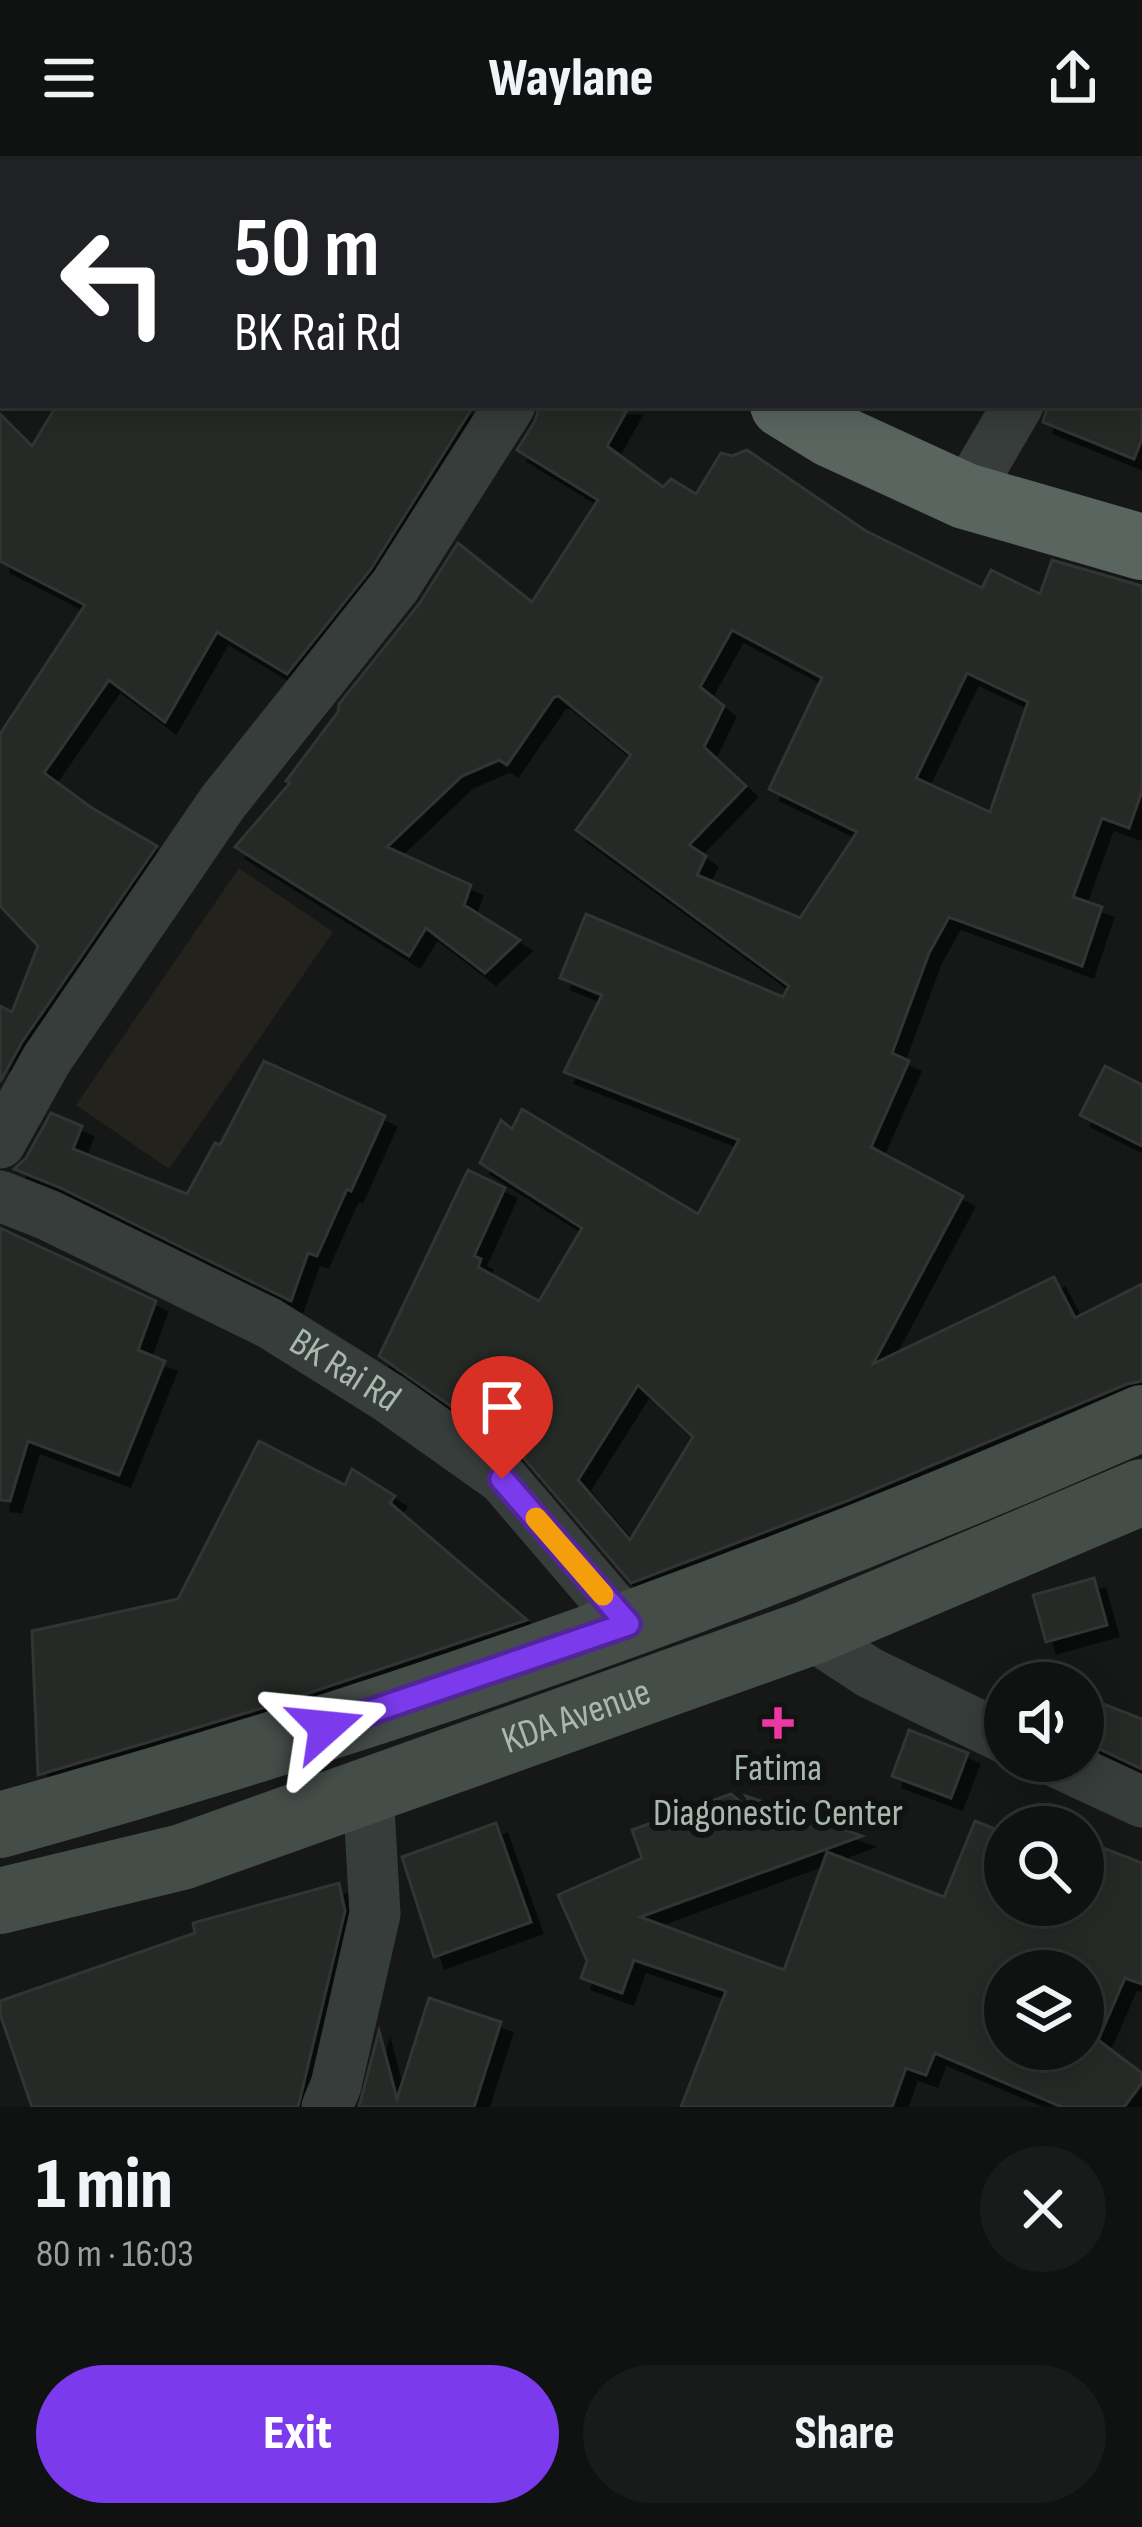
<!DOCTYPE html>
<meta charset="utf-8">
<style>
:root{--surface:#101212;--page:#191b1b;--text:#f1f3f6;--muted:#9c9e9f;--line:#303232;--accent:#7c3aed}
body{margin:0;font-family:"Sofia Sans Condensed",sans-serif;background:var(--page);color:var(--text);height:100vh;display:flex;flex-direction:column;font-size:45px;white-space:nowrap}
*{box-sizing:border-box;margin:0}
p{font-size:39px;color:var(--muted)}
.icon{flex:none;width:66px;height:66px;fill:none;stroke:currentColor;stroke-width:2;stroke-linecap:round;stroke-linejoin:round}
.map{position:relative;height:1951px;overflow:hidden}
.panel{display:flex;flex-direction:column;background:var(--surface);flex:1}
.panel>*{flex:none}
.top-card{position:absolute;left:0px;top:0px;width:1143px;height:252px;box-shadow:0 6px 30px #0003,0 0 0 3px var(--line);background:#202124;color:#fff;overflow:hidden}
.buttons{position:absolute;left:984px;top:1506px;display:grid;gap:24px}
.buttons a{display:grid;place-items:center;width:120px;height:120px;border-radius:50%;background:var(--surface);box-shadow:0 6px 30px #0003,0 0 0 3px var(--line);font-size:60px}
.pin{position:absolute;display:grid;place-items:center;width:102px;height:102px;color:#fff;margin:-123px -51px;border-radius:50% 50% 50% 0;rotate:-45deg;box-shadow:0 0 12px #0007}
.pin .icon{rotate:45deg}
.me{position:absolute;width:132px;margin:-66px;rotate:72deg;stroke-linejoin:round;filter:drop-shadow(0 0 9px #0008)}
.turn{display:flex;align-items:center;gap:42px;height:252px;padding:0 36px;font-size:54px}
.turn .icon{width:156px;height:156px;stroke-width:2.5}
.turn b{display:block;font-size:84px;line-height:102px}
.round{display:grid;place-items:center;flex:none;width:126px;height:126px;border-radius:63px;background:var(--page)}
.head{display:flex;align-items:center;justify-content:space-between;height:204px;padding:0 36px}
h1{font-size:72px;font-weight:800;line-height:90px}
.cta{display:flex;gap:24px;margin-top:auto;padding:24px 36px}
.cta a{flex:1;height:138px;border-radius:72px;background:var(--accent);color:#fff;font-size:48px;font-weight:800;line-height:138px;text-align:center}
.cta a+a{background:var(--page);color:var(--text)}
header{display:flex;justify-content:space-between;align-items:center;height:156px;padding:0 36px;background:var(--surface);font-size:54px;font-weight:800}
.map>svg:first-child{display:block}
.green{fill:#23221c}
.building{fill:#262928;stroke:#303433;stroke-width:3;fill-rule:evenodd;filter:url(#shadow)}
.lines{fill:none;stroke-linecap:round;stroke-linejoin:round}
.minor{stroke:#373d3b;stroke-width:51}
.secondary{stroke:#454d49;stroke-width:66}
.trunk{stroke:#5b6560;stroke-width:66}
.route-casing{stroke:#51269a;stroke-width:30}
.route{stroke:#7c3aed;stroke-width:21}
.slow{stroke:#f59e0b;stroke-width:21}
.poi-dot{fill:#ef37a3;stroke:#111313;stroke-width:4.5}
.labels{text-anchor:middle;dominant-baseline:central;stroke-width:12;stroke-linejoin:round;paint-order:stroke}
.street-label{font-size:39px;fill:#a8b8af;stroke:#111313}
.poi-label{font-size:39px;fill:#a8b8af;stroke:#111313}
</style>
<header><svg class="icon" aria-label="menu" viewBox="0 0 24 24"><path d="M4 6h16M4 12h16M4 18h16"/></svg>Waylane<svg class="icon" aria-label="share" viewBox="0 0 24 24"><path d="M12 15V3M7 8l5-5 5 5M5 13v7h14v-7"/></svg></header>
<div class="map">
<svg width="1142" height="1951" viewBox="0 0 1142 1951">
<defs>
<filter id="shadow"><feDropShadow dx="11" dy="11" stdDeviation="0" flood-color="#0009"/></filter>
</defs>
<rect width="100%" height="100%" fill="#161818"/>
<!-- green -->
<path class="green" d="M 239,712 L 333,776 L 169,1013 L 76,949 Z"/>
<!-- building -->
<g class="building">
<path d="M 57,249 L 474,249 L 371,413 L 287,518 L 217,476 L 165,566 L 109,524 L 44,617 L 92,652 L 157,690 L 22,886 L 0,926 L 0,850 L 12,856 L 38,790 L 0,750 L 0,578 L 85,449 L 0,405 L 0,258 L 32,290 Z"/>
<path d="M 540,249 L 630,249 L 607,290 L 663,331 L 671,323 L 696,338 L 721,297 L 732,300 L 747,294 L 866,375 L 982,432 L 991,414 L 1040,438 L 1052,404 L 1142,430 L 1142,635 L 1129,672 L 1102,662 L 1073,741 L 1102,751 L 1082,810 L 949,761 L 929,797 L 892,897 L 909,905 L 871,991 L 963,1040 L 873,1208 L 1054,1121 L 1075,1162 L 1142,1128 L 1142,1225 L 1127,1228 L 849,1344 L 631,1427 L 521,1299 L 379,1200 L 468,1014 L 505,1032 L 474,1100 L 481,1103 L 478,1111 L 539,1145 L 582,1072 L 480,1007 L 501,964 L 512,973 L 522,953 L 698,1058 L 739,984 L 564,916 L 602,839 L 560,822 L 586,758 L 783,841 L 789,830 L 576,674 L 631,599 L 559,540 L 554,541 L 507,609 L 499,604 L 462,620 L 387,691 L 471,729 L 464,749 L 520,784 L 485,817 L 426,772 L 409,800 L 235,691 L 290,627 L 286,625 L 338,556 L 339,548 L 419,448 L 458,387 L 532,446 L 598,344 L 517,294 L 535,265 ZM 732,474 L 822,522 L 769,633 L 857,676 L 800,762 L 697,719 L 706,700 L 689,689 L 746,630 L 704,591 L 724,550 L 700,531 ZM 967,517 L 1028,546 L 990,656 L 916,622 ZM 638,1229 L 693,1281 L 630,1384 L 578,1324 Z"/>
<path d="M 1048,249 L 1142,249 L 1142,283 L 1134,303 L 1043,266 Z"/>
<path d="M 264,905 L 385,960 L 351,1035 L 347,1033 L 317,1100 L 308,1097 L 291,1145 L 61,1032 L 14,1013 L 26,1002 L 51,957 L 82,970 L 73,993 L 187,1038 L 215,987 L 220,989 Z"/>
<path d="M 1105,910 L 1142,929 L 1142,990 L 1080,959 Z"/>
<path d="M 0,1072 L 156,1145 L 138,1194 L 165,1205 L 119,1319 L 28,1285 L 10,1345 L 0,1344 Z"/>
<path d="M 259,1285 L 345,1329 L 352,1313 L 395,1340 L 390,1347 L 527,1464 L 279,1547 L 38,1619 L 32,1475 L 178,1443 Z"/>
<path d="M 1094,1422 L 1107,1469 L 1046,1486 L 1033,1439 Z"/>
<path d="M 1083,1540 L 1142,1563 L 1142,1613 L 1083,1585 Z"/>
<path d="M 909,1574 L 968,1597 L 951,1642 L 892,1620 Z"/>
<path d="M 731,1638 L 761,1663 L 746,1640 L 862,1680 L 640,1761 L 784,1814 L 827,1696 L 944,1741 L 975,1665 L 1005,1677 L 1005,1749 L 1083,1749 L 1083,1684 L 1142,1707 L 1142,1828 L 1125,1822 L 1098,1884 L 1142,1917 L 1142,1927 L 1124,1951 L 1062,1951 L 935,1897 L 926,1919 L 906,1912 L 892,1951 L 681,1951 L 726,1835 L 634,1804 L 622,1837 L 581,1822 L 587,1805 L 558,1739 L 642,1702 L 632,1674 ZM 1005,1815 L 1083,1815 L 1083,1893 L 1005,1893 Z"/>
<path d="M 496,1667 L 531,1766 L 434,1801 L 402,1701 Z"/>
<path d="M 339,1727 L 345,1755 L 298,1951 L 32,1951 L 0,1858 L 0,1845 L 195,1777 L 193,1767 Z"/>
<path d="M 429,1842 L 501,1866 L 474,1951 L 359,1951 L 379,1875 L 397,1943 Z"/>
</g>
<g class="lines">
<!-- minor -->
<g class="minor">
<path d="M 1140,43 L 1142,40"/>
<path d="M 965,340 L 1018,249"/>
<path d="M 0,987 L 47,903 L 223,646 L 395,430 L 510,249"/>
<path id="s1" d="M 0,1040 L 48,1059 L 269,1167 L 389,1242 L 503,1323 L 628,1469"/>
<path d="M 809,1477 L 870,1517 L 1005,1582"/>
<path d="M 1054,1605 L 1142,1646"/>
<path d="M 327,1951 L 336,1929 L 375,1758 L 368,1634"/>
</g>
<!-- secondary -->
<g class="secondary">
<path d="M 0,1669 C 389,1561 773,1425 1142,1262"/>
<path id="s2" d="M 0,1745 L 182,1701 L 809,1477 L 1142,1336"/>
</g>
<!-- trunk -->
<g class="trunk">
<path d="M 403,0 L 407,3"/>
<path d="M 783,249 L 830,278 L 965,340 L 1142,391"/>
</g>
</g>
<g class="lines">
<!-- route casing -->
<g class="route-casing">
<path id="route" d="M 326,1571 L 628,1468 L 502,1323"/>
</g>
<!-- route -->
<use href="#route" class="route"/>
<!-- slow -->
<path class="slow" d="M 536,1362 L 603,1439"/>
</g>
<!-- markers -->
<path class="poi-dot" d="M772 1549h12v12h12v12h-12v12h-12v-12h-12v-12h12z"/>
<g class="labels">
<!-- street labels -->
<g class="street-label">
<text stroke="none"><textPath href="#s1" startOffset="387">BK Rai Rd</textPath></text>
<text stroke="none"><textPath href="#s2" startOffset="606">KDA Avenue</textPath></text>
</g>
<!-- poi labels -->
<g class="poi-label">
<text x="778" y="1612">Fatima<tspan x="778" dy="45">Diagonestic Center</tspan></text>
</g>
</g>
</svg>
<div class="buttons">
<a><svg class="icon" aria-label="sound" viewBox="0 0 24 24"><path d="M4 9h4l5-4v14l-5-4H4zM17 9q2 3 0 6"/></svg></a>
<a><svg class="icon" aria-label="search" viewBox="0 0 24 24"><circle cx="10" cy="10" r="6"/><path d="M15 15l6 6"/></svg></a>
<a><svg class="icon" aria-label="layers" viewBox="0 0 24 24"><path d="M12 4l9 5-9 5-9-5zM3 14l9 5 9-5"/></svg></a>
</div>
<div class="pin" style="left:502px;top:1323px;background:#d93025"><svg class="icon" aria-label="arrive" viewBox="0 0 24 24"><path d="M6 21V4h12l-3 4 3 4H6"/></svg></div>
<svg class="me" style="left:326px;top:1571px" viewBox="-20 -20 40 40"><path d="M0-17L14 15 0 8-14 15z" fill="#7c3aed" stroke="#fff" stroke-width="4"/></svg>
<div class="top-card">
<div class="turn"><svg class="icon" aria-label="left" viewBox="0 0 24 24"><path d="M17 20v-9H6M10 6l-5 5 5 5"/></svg><div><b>50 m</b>BK Rai Rd</div></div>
</div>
</div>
<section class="panel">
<div class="head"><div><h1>1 min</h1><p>80 m · 16:03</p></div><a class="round"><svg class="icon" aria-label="close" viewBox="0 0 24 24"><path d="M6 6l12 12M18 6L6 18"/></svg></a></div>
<div class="cta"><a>Exit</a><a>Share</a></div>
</section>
